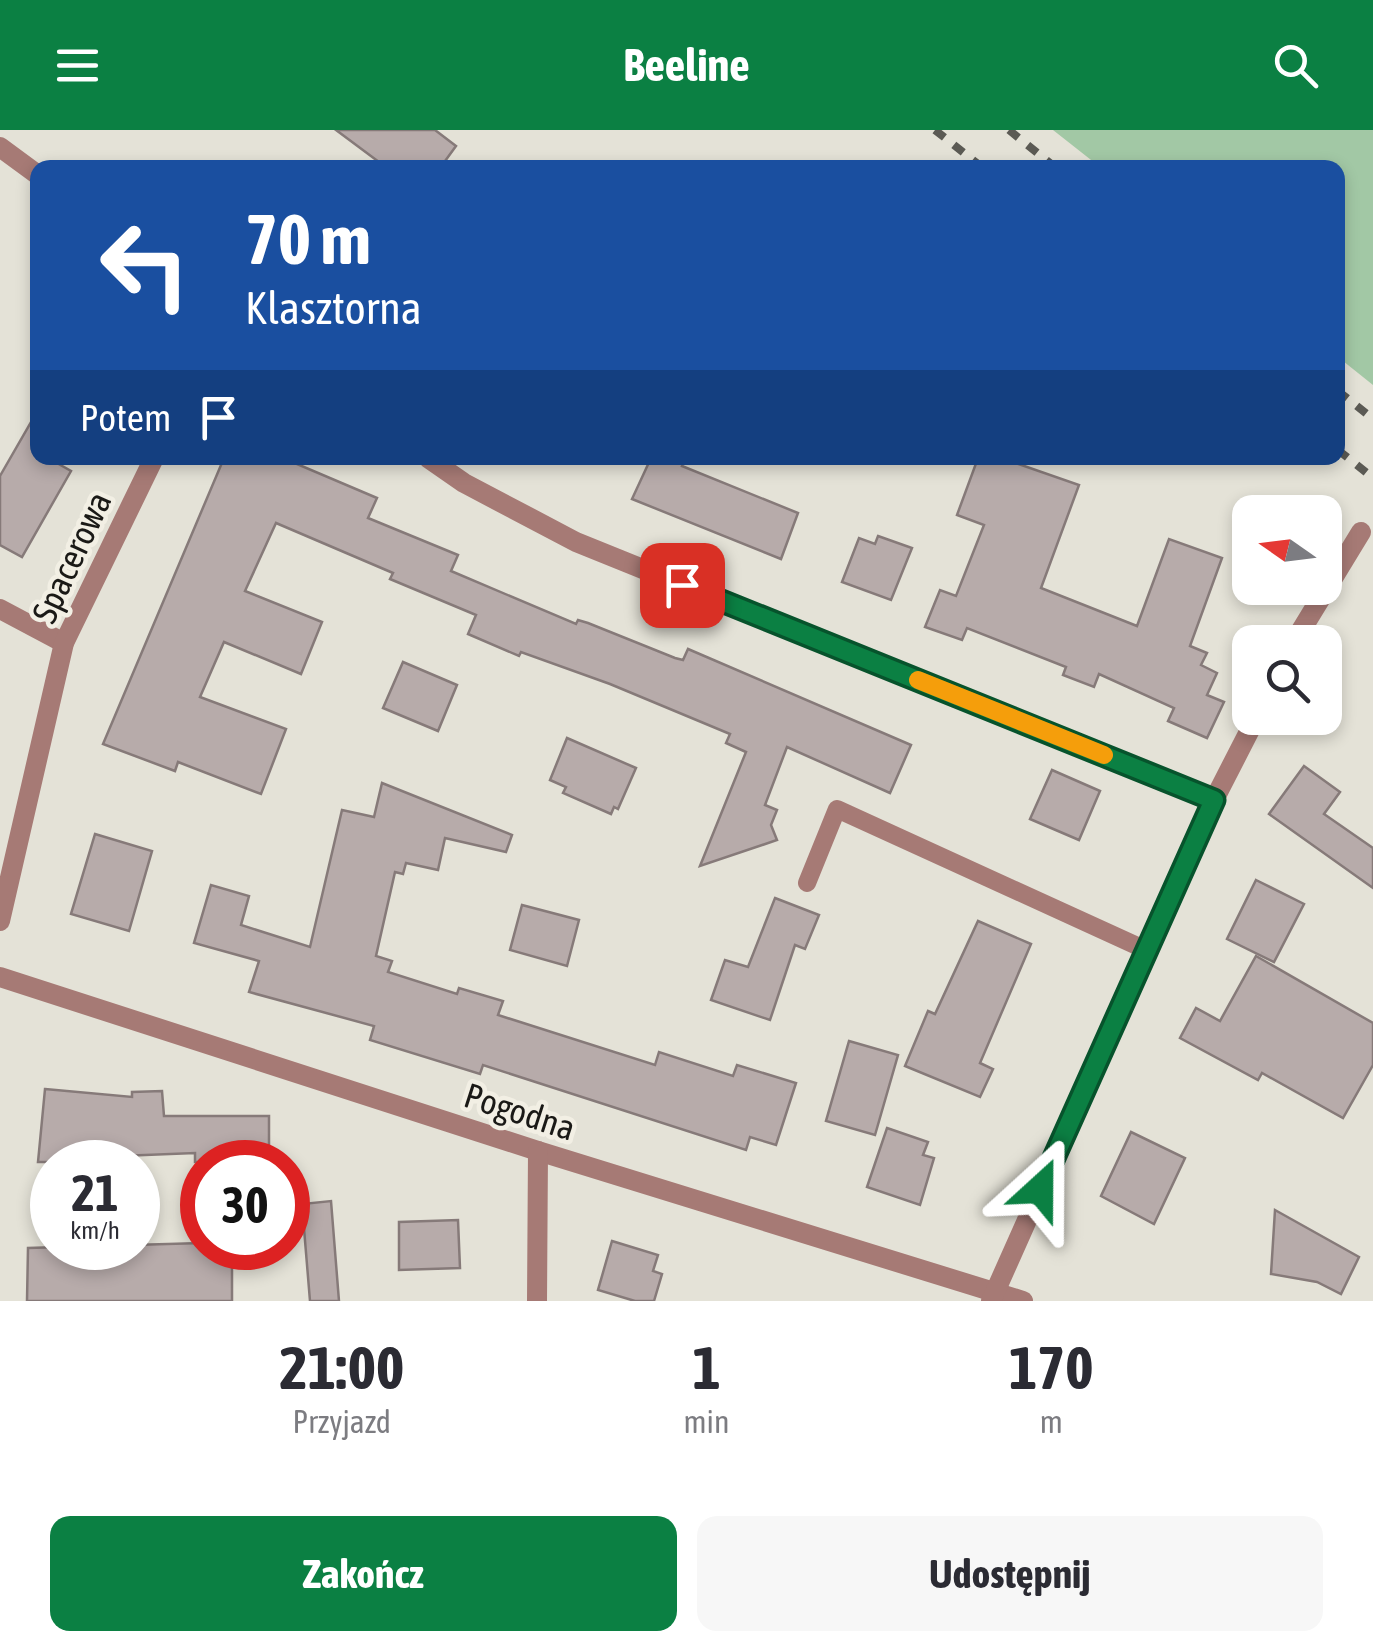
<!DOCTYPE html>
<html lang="pl">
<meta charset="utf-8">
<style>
:root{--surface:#fff;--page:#f7f7f7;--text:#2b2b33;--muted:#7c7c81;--accent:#0b8043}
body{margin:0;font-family:"Asap Condensed",sans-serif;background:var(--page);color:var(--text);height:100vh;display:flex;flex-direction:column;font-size:38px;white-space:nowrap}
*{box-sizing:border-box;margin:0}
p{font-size:32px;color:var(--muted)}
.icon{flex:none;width:55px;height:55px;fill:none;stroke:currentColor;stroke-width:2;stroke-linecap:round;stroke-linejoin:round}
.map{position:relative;height:1171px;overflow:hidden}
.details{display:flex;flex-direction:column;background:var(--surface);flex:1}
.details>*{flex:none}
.banner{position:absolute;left:30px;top:30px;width:1315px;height:305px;border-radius:20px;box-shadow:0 5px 15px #0003;background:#1a4fa0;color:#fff;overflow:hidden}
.needle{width:65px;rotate:284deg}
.buttons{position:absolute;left:1232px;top:365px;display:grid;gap:20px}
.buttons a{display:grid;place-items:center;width:110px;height:110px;border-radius:20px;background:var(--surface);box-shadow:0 5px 15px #0003;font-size:50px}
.speed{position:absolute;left:30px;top:1010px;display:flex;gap:20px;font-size:50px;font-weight:700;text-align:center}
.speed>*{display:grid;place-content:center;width:130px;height:130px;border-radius:50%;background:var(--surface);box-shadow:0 5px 15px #0003;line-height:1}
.speed small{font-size:25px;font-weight:400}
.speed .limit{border:15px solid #d22;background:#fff;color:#111}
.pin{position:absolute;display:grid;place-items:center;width:85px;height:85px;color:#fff;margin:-42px;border-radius:20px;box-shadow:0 5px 15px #0006}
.me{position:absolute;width:110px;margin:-55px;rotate:24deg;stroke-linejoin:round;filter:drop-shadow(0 0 8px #0008)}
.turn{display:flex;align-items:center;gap:35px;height:210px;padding:0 50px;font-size:45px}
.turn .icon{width:130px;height:130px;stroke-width:2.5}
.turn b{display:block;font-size:70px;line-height:85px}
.then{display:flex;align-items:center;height:95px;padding:0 50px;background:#0003;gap:20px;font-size:38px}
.eta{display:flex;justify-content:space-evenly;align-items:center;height:170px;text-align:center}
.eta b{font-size:60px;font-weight:700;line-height:70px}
.primary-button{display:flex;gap:20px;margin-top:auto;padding:20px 50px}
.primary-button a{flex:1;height:115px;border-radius:20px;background:var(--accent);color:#fff;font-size:40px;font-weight:700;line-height:115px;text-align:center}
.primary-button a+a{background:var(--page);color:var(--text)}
header{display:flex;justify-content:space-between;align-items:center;height:130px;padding:0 50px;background:var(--accent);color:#fff;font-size:45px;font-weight:700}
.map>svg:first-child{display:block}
.green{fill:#a2c8a5}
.building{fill:#b7abaa;stroke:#867a79;stroke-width:2.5}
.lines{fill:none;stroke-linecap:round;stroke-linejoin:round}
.lane{stroke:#a67a75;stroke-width:18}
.street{stroke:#a67a75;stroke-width:20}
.rail{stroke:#5b5a54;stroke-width:8;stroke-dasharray:12 12;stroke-linecap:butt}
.route-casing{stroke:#07532c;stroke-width:25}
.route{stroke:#0b8043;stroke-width:18}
.slow{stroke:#f59e0b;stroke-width:18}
.labels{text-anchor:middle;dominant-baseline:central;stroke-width:9;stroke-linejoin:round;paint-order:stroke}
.street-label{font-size:35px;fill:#1a1916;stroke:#f2efe4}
</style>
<header><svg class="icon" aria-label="menu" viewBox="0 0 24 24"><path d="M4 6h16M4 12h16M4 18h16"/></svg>Beeline<svg class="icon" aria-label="search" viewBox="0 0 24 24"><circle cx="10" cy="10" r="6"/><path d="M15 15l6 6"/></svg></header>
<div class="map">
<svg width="1373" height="1171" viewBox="0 0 1373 1171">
<rect width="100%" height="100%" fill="#e4e2d7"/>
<!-- green -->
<path class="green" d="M 1053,0 L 1373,0 L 1373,255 L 1338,227 L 1338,38 L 1100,37 Z"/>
<!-- building -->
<g class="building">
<path d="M 336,0 L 435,0 L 456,16 L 440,38 L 387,38 Z"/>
<path d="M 38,280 L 38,328 L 48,328 L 71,341 L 22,427 L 0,415 L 0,346 Z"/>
<path d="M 224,328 L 283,328 L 377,368 L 368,388 L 458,425 L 451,441 L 576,494 L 578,490 L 588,493 L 675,528 L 683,530 L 688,519 L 911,615 L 890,663 L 787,617 L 765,675 L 777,680 L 771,695 L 777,710 L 700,736 L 746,622 L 726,613 L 730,604 L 610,554 L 521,522 L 519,526 L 468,504 L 476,485 L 390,449 L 393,443 L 276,393 L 245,461 L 322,492 L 301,544 L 224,512 L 200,567 L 286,599 L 261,664 L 178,632 L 175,641 L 103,614 Z"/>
<path d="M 651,328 L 686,328 L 682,336 L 798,383 L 781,429 L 632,369 Z"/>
<path d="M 978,328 L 1001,328 L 1079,355 L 1041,458 L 1137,496 L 1169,409 L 1222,428 L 1190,516 L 1207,523 L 1201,535 L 1217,543 L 1207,565 L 1224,572 L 1207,608 L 1168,591 L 1174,578 L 1099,544 L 1094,557 L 1063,545 L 1066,537 L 967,498 L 962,510 L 925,497 L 940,460 L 956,466 L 984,395 L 957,385 Z"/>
<path d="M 878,406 L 912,418 L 891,470 L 842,452 L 859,408 L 875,414 Z"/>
<path d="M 403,532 L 457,555 L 438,601 L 383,578 Z"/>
<path d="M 567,608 L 636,638 L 618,679 L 614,677 L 611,684 L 563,663 L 566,657 L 550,650 Z"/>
<path d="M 1304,636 L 1340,662 L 1324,684 L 1373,718 L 1373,758 L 1269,684 Z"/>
<path d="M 1052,640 L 1100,661 L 1079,710 L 1030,689 Z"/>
<path d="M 382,653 L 512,705 L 506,722 L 445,708 L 438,740 L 406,733 L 403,744 L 395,742 L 376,826 L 392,831 L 388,842 L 457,864 L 459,858 L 503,871 L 498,885 L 655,935 L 659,922 L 733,946 L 737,935 L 796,953 L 776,1015 L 750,1007 L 746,1020 L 483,935 L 480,944 L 370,910 L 374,896 L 249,862 L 259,831 L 194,813 L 211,755 L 249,766 L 241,795 L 310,817 L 342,680 L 374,687 Z"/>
<path d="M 95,704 L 152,721 L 129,801 L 71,784 Z"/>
<path d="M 1256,750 L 1304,774 L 1274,832 L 1227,809 Z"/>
<path d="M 775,768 L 819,785 L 805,819 L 795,815 L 770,890 L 711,870 L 725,830 L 748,837 Z"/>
<path d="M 522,775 L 579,790 L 567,836 L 510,820 Z"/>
<path d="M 978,791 L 1031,814 L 980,933 L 993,939 L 980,967 L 905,936 L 928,881 L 935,884 Z"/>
<path d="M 1256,826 L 1373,893 L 1373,935 L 1343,988 L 1262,943 L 1258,950 L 1180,908 L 1196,878 L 1220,891 Z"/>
<path d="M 849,911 L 898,925 L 875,1005 L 826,991 Z"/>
<path d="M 45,959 L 132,967 L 132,962 L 162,961 L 164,986 L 269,986 L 269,1032 L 195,1032 L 195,1023 L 95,1027 L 95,1032 L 38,1032 Z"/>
<path d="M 887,998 L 928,1012 L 923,1025 L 934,1028 L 920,1075 L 867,1057 Z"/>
<path d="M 1131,1002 L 1185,1028 L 1154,1094 L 1101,1066 Z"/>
<path d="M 331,1071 L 339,1171 L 310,1171 L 302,1074 Z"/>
<path d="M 1275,1080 L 1359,1127 L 1341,1164 L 1317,1152 L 1271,1144 Z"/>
<path d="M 458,1090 L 460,1138 L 399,1140 L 399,1092 Z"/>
<path d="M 612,1111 L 658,1125 L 653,1141 L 662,1144 L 654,1171 L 635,1171 L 598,1160 Z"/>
<path d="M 202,1113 L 206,1124 L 232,1124 L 232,1171 L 27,1171 L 28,1118 Z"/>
</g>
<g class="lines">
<!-- lane -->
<path class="lane" d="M 807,753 L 837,679 L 1146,820"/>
<!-- street -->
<g class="street">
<path d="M 0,17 L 38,45"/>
<path d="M 428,328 L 464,353 L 576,412 L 1214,670"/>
<path d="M 0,479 L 64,513"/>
<path d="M 1294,512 L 1361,402"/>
<path d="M 0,791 L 64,513 L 154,328"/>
<path d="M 0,847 L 538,1021 L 1023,1171"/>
<path d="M 537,1171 L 538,1021"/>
<path d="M 991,1171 L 1214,670 L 1256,588"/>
</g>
<!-- rail -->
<g class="rail">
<path d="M 935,0 L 983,38"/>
<path d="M 1009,0 L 1056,38"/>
<path d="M 1338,261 L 1373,289"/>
<path d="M 1338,320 L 1373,348"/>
</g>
</g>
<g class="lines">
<!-- route casing -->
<g class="route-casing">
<path id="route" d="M 682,455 L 1214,670 L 1040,1059"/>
</g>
<!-- route -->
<use href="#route" class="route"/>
<!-- slow -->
<path class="slow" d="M 918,550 L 1104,625"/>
</g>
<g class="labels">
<!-- street labels -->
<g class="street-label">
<text transform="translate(71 427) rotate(-65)">Spacerowa</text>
<text transform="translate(520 981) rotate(18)">Pogodna</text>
</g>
</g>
</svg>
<div class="buttons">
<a><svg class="needle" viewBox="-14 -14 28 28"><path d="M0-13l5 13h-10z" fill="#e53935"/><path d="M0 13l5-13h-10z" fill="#7c7c81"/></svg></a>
<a><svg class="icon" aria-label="search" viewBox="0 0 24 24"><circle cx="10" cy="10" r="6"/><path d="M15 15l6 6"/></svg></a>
</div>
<div class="speed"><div>21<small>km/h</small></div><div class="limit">30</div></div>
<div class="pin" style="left:682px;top:455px;background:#d93025"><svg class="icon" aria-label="arrive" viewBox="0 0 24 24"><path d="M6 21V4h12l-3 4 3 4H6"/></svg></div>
<svg class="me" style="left:1040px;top:1059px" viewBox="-20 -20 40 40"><path d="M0-17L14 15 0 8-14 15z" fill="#0b8043" stroke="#fff" stroke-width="4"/></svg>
<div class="banner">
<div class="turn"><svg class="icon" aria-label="left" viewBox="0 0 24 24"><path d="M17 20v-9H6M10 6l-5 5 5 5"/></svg><div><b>70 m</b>Klasztorna</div></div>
<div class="then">Potem<svg class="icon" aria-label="arrive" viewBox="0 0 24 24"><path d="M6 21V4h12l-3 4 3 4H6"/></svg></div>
</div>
</div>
<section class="details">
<div class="eta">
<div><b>21:00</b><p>Przyjazd</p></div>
<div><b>1</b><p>min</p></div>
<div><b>170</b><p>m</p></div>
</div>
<div class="primary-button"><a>Zakończ</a><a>Udostępnij</a></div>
</section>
